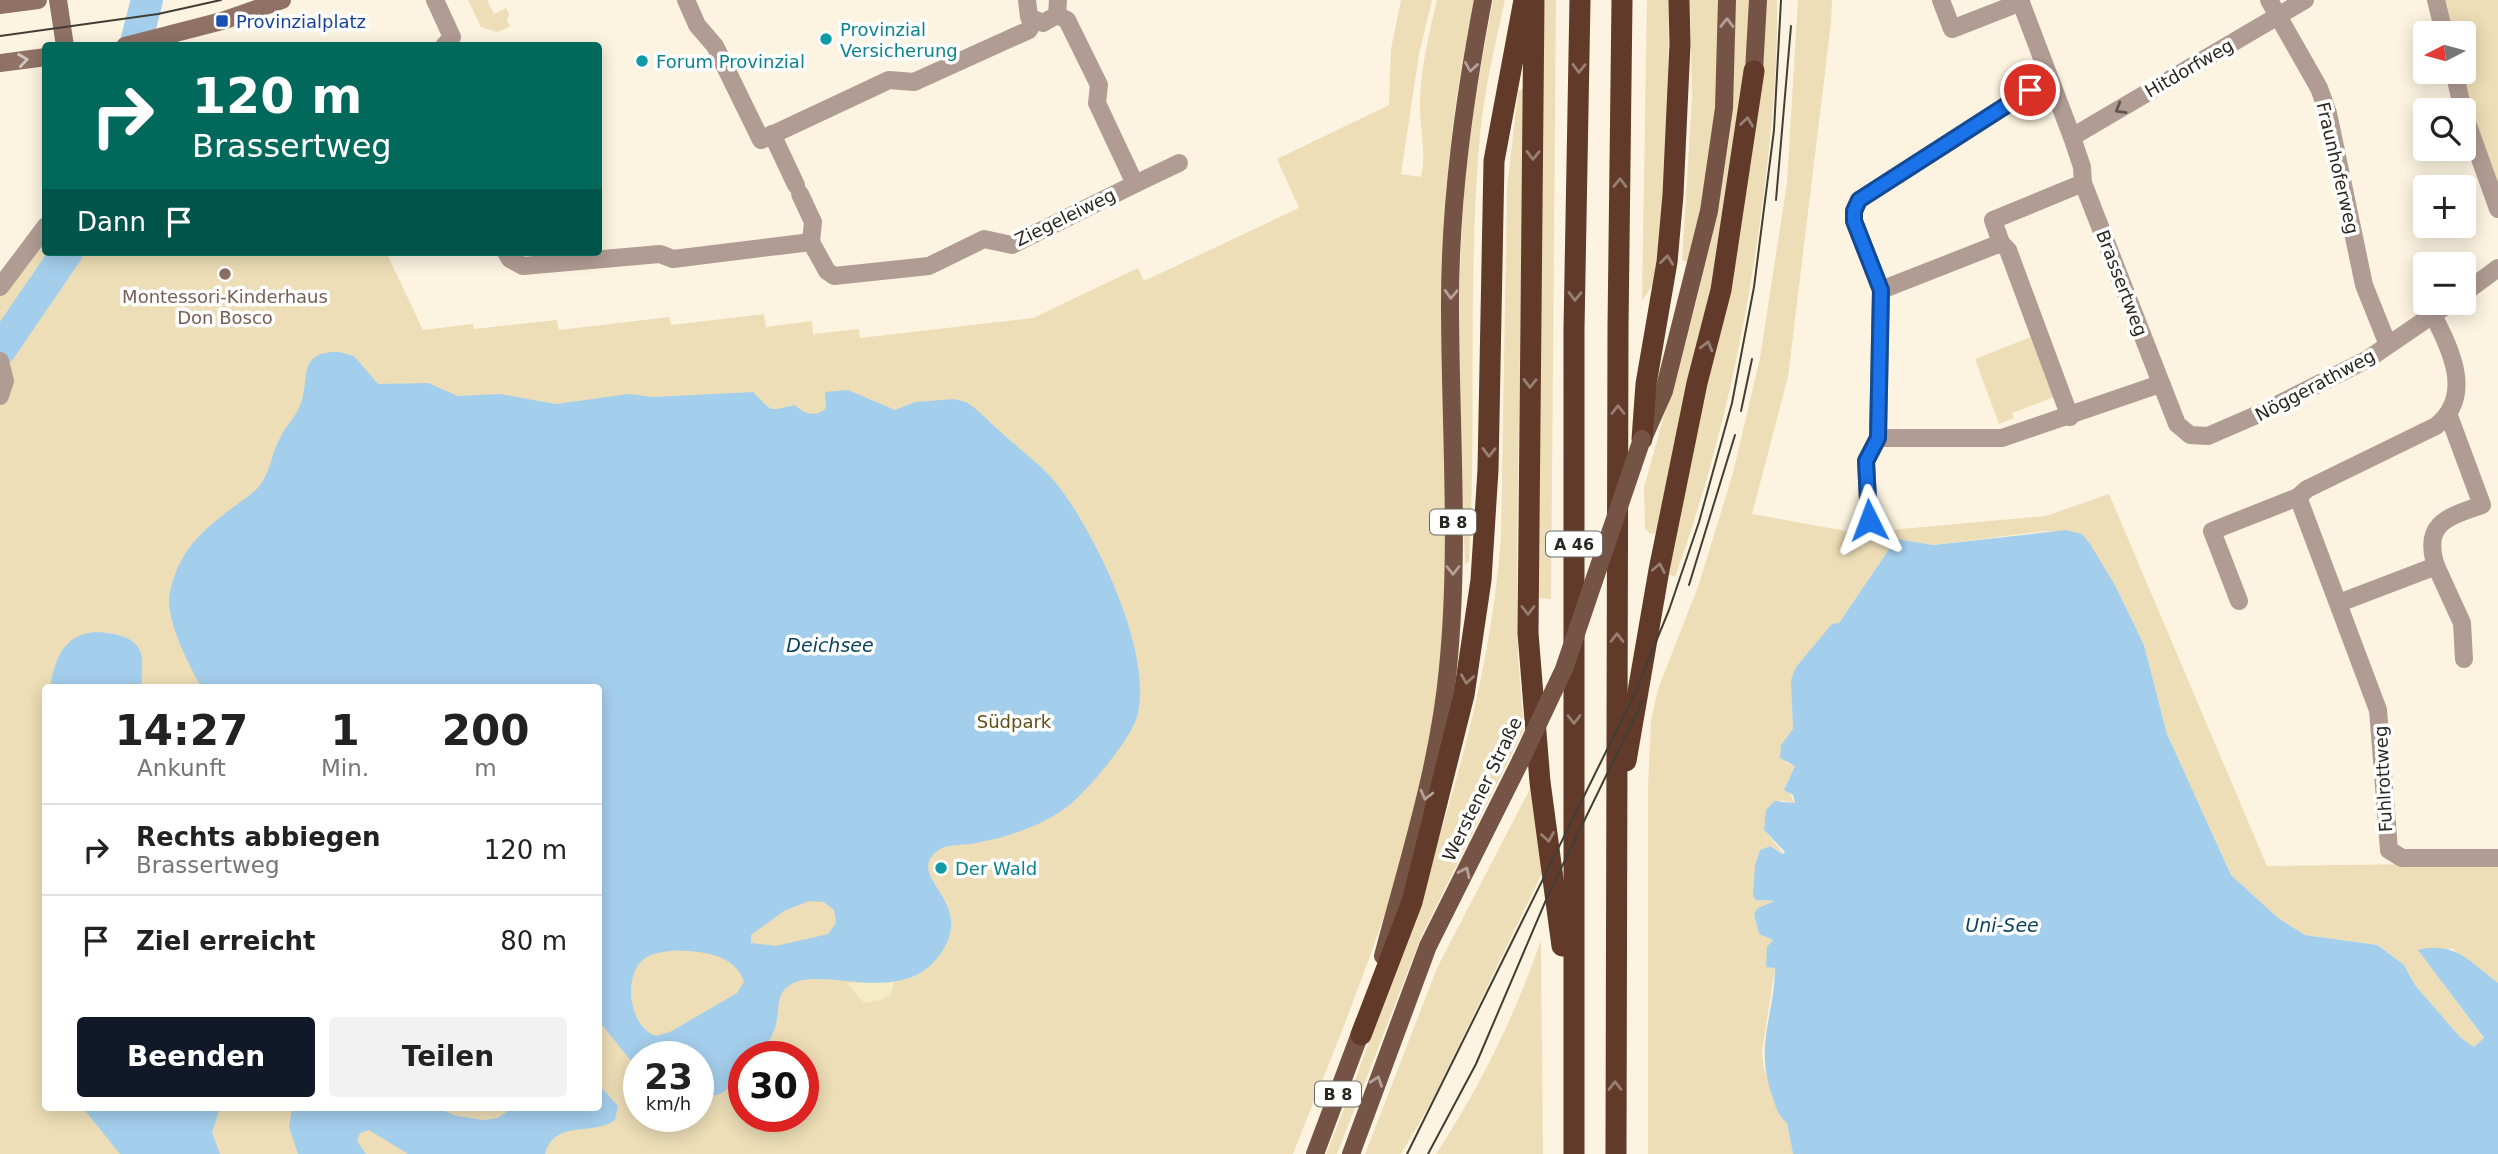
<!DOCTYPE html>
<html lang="de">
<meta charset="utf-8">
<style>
:root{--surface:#fff;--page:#f2f2f2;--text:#222;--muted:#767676;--line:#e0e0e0;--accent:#111827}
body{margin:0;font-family:"DejaVu Sans",sans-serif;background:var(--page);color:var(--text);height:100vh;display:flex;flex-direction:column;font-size:26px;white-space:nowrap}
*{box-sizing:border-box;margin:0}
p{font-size:23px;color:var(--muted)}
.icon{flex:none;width:38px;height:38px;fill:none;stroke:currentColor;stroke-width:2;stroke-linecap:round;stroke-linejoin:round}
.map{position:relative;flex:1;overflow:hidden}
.sheet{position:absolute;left:42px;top:684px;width:560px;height:427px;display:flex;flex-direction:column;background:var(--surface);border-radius:7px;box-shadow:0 4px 18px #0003}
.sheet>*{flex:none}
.banner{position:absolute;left:42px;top:42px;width:560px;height:214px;border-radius:7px;box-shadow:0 4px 18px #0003;background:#00695c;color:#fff;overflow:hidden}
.needle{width:46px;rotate:264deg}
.controls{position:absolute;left:2413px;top:21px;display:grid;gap:14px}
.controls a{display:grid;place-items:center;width:63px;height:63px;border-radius:7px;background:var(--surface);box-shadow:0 4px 18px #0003;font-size:35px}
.speed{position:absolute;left:623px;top:1041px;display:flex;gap:14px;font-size:35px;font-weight:700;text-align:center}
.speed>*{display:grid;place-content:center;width:91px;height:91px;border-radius:50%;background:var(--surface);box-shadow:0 4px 18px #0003;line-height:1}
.speed small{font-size:18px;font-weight:400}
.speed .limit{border:10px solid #d22;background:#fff;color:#111}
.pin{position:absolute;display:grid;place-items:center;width:60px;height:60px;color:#fff;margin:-30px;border:4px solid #fff;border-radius:50%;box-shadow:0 2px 7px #0007}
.me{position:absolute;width:77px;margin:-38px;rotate:357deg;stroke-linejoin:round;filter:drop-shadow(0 0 5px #0008)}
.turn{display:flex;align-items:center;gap:24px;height:147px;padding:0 35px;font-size:32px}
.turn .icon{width:91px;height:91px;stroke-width:2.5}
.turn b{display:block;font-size:49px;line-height:60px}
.then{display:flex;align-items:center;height:66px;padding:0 35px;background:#0003;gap:14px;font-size:26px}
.eta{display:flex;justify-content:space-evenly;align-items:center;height:119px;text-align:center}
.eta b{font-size:42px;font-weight:700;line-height:49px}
.action{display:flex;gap:14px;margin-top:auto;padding:14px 35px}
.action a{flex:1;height:80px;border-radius:7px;background:var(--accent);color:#fff;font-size:28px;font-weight:700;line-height:80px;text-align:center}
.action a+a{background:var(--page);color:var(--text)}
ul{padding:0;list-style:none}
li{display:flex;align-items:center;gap:21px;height:91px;padding:0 35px;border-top:2px solid var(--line)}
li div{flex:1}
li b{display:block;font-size:26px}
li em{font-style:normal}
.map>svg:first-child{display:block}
.green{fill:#eddeb7;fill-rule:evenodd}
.sand{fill:#f5ebc6}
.water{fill:#a4cfec;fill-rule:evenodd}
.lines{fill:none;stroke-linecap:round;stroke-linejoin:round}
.river{stroke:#a4cfec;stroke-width:32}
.minor{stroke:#b19c93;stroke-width:18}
.secondary{stroke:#8f7265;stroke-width:18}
.primary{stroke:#765445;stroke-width:18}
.motorway{stroke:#613a29;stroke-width:21}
.tram{stroke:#413e36;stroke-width:2}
.primary-bridge{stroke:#765445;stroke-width:18}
.oneway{stroke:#b4a199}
.oneway2{stroke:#d2c7c1}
.oneway3{stroke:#987f74}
.oneway4{stroke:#61564f}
.route-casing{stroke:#114b97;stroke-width:18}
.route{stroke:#1a73e8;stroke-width:12}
.transit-dot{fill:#1a4fb4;stroke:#fff;stroke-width:2.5}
.culture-dot{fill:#0f9aa8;stroke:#fff;stroke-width:2.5}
.education-dot{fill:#8d6e63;stroke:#fff;stroke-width:2.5}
.labels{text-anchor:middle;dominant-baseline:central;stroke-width:7;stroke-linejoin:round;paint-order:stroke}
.shield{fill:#fff;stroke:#6b6864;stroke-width:2}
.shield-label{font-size:16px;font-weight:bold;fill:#2b2821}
.transit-label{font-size:18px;fill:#164399;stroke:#fff;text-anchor:start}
.culture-label{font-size:18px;fill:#0d838f;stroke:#fff;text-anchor:start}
.street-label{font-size:18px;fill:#2b2821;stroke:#fff}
.education-label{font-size:18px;fill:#785e54;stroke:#fff}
.park-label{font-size:18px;fill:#614f1b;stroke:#fff}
.water-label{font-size:19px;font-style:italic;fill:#0b435f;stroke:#fff}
</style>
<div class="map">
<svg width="2498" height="1154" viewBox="0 0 2498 1154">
<rect width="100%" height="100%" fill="#fcf4e0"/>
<!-- green -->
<g class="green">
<path d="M 468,0 L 487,0 L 494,14 L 506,8 L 509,14 L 507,22 L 511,26 L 497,32 L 481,27 Z"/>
<path d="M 1401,0 L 1432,0 L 1419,54 L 1401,174 L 1421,177 C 1427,152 1419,127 1420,101 C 1421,67 1429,34 1437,0 L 1474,0 C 1458,81 1445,164 1444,247 C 1441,387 1455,528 1443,668 C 1428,828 1352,1005 1293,1154 L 0,1154 L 0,294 L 45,236 L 46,252 L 386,252 L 423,330 L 473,324 L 474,329 L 557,320 L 559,330 L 669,317 L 671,325 L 764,314 L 766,327 L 812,321 L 813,334 L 859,329 L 860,338 L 1033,318 L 1138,268 L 1144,281 L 1299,208 L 1277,159 L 1389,105 L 1391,49 ZM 46,688 L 598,688 L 598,1108 L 46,1108 ZM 639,1057 L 698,1057 L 698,1116 L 639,1116 ZM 744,1057 L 803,1057 L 803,1116 L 744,1116 Z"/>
<path d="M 1493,0 L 1505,0 C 1495,45 1484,90 1480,136 C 1467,277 1477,419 1469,561 L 1465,565 C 1460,442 1455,317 1464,194 C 1469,128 1481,65 1493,0 Z"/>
<path d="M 1545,0 L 1556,0 L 1551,599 L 1535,598 L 1541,53 Z"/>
<path d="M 1647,0 L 1669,0 L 1667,173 L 1654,283 L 1642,301 Z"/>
<path d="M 1690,0 L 1724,0 L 1711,165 L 1690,263 L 1682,260 L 1692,98 Z"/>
<path d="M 1735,0 L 1751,0 L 1740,125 L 1718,259 L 1656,533 L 1651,534 L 1645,529 L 1644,487 L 1697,299 L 1724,169 L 1734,76 Z"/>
<path d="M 1763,0 L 1777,0 C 1778,75 1770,148 1760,222 C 1743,344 1717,461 1675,577 L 1668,574 Z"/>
<path d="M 1798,0 L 1832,0 L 1831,23 L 1788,377 L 1752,514 L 1857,533 L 2046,516 L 2109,494 L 2267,866 L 2498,863 L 2498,983 L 2451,948 L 2428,963 L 2484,1039 L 2474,1047 L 2460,1037 L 2415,985 L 2404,965 L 2379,945 L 2305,935 L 2278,918 L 2231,875 L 2167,734 L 2144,645 L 2115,585 L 2082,534 L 2045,531 L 1934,545 L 1896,539 L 1839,623 L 1832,625 L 1796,667 L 1792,697 L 1793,729 L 1785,762 L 1795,766 L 1786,785 L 1795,804 L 1781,800 L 1764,830 L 1784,854 L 1770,846 L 1760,850 L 1755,865 L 1756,900 L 1775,901 L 1754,914 L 1759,934 L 1773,940 L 1771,966 L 1775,968 L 1762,1053 L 1764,1069 L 1787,1123 L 1793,1154 L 1648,1154 L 1648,786 L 1651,721 L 1658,689 L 1699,584 L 1733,473 L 1760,358 L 1787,183 Z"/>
<path d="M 2440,0 L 2498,0 L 2498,196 L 2458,72 L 2464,72 L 2464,33 L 2449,33 Z"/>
<path d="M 1524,88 L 1517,543 L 1518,657 L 1524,729 L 1422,935 L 1337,1154 L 1326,1154 C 1352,1092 1374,1028 1396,964 C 1446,825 1490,685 1501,537 L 1507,189 L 1518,91 Z"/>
<path d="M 2036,335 L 2059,395 L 2012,413 L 2014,418 L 1999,424 L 1975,359 Z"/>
<path d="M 1532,785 L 1547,863 L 1431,1103 L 1401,1154 L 1365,1154 L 1437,968 Z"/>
<path d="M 1541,940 L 1543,1154 L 1436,1154 C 1480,1087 1515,1016 1541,940 Z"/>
</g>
<!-- sand -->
<path class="sand" d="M 894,981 L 891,994 L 882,1000 L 864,1003 L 847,983 Z"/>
<!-- water -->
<g class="water">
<path d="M 339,352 L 354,356 L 378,384 L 428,383 L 458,396 L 500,394 L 556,404 L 629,394 L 653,397 L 753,392 C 774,413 767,411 795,405 C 804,414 816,418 826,408 L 825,392 L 848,390 L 895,410 L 915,402 L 954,399 L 966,402 C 979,410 990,423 1002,433 C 1020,450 1041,464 1056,483 C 1095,532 1152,650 1138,713 C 1134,736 1091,786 1073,802 C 1047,824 1010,837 976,843 C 964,846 945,843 936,852 C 905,879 979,902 939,956 C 898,1011 813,959 785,989 C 777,997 779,1008 777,1019 C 775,1032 767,1045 760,1057 L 744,1057 L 744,1078 L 720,1094 L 698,1099 L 698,1057 L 639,1057 L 639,1071 L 599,1021 L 598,688 L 202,688 C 189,666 164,617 170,592 C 180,548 202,531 236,505 C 248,497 260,489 266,475 C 271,464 273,451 279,440 C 284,428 294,419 299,408 C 312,382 294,351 339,352 ZM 809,901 L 824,902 L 834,910 L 836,923 L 828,934 L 776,946 L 751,943 L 751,935 L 784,911 ZM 671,951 C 697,950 735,953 744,982 L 737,993 L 670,1032 L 656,1036 C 629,1027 622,976 644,959 C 652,953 662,952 671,951 Z"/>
<path d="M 2066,530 L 2082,534 L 2090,544 L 2115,585 L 2144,645 L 2167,734 L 2231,875 L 2278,918 L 2305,935 L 2378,945 L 2404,965 L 2415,985 L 2460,1037 L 2474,1047 L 2484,1038 L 2418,950 C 2455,941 2470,962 2498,983 L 2498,1154 L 1793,1154 L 1787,1123 C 1779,1117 1777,1110 1774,1101 C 1753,1045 1774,1021 1775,968 L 1766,967 L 1767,947 L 1773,940 L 1759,934 L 1754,914 L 1758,908 L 1775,901 L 1756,900 L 1753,896 L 1755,865 L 1760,850 L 1770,846 L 1783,854 L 1785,852 L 1764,830 L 1766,810 L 1774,801 L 1795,803 L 1793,795 L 1784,790 L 1795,766 L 1780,758 L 1781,745 L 1793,729 L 1791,680 L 1796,667 L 1832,624 L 1839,623 L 1896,539 L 1934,545 Z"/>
<path d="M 96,632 C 114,633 140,636 142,659 C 143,669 140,677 143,688 L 50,688 C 55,658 64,634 96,632 Z"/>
<path d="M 599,1085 L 618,1106 L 615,1120 C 591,1137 556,1118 545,1154 L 408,1154 L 369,1130 L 360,1133 L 357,1141 L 366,1154 L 298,1154 L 289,1127 L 292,1108 L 437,1108 L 457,1116 L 484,1120 L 498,1118 L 512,1108 L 598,1108 Z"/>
<path d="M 83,1108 L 220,1108 L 212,1133 L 220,1154 L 120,1154 Z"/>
</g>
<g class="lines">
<!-- river -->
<g class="river">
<path d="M 135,46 L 147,0"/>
<path d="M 0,350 L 67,252"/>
</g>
<!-- minor -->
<g class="minor">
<path d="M 435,0 L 452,37 L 444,46"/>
<path d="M 686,0 L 697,25 L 715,46 L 761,140 L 889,80 L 914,82 L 1029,30 L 1034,21"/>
<path d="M 1027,0 L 1029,17 L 1043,23 L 1057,15 L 1058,0"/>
<path d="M 1941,0 L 1952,29 L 2021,2"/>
<path d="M 2020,0 L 2072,137 L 2082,167 L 2083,183 L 2177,424 L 2190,435 L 2208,436 L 2261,413 L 2368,359 L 2450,303"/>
<path d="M 2269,0 L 2319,88 L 2328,113 L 2364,285 L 2388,345"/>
<path d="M 2436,0 L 2444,33"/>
<path d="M 2454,72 L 2463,110"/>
<path d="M 2464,114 L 2498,209"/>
<path d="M 772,134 L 796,185"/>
<path d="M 2072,137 L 2305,0"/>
<path d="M 1135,184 L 1179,163"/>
<path d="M 800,194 L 813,222 L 811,242"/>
<path d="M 2001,243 L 2008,250 L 2070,417"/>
<path d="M 506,252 L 510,259 L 523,266 L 660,254 L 673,259 L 811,242 L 827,271 L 834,276 L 929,266 L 984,239 L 1012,245 L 1135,184 L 1097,103 L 1099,85 L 1067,20 L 1057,15"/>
<path d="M 0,287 L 46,226"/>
<path d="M 1881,290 L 2001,243 L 1993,220 L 2083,183"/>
<path d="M 2464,293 L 2498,268"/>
<path d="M 0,361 L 5,381 L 0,396"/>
<path d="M 1878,438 L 2002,438 L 2160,384"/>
<path d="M 2298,497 L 2378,710 L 2389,850 L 2402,858 L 2498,858"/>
<path d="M 1869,520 L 1866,461 L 1878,438 L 1881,290 L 1854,221 L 1854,211 L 1859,200 L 2030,90 L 2051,83"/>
<path d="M 2436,566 L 2462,623 L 2464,659"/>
<path d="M 2239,601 L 2212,531 L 2298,497 L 2307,489 L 2436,426 C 2474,396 2451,350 2433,315"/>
<path d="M 2339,603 L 2436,566 C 2422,523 2448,517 2482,505 L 2449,416"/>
</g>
<!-- secondary -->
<g class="secondary">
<path d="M 58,0 L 65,46"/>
<path d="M 0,5 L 38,0"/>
<path d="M 125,46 L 222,21 L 282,0"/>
<path d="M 0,63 L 46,57"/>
</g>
<!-- primary -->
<g class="primary">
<path d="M 1754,71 L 1758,0"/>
<path d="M 1645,434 L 1664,391 L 1709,211 L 1724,108 L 1727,0"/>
<path d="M 1383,956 C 1408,861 1439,766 1448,668 C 1460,547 1450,425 1450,304 C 1450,201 1464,101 1483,0"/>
<path d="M 1315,1154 L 1364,1023"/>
<path d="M 1351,1154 L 1428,946 L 1521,760"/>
</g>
<!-- motorway -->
<g class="motorway">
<path d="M 1534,0 L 1528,633 L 1540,782 L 1562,946"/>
<path d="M 1642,439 L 1646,384 L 1667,262 L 1673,195 L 1680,44 L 1679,0"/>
<path d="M 1626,761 L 1659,570 L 1697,383 L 1721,290 L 1754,71"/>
<path d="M 1361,1035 L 1412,902 L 1464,695 L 1481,580 L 1488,470 L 1494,161 L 1524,0"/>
<path d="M 1574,1154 L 1574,329 L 1580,0"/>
<path d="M 1616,1154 L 1618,328 L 1622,0"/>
</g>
<!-- tram -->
<g class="tram">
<path d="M 0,36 L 158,14 L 221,0"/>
<path d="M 1776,200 L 1791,26"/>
<path d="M 1741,411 L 1752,359"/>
<path d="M 1689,585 L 1735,435"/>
<path d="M 1407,1154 L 1634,695 L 1669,610 L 1699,522 L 1732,403 L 1754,287 L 1774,130 L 1781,0"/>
<path d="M 1428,1154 L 1476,1064 L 1549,893 L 1642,702"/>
</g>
<!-- primary-bridge -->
<path class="primary-bridge" d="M 1521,760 L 1564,669 L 1642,439"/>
</g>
<!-- one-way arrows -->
<defs><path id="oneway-chevron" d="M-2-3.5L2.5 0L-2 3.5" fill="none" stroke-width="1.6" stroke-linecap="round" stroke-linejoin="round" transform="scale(1.75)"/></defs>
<g class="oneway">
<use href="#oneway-chevron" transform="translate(1727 23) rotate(-89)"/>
<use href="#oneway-chevron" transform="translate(1471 67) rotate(99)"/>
<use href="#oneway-chevron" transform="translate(1451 294) rotate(92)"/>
<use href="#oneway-chevron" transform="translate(1453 570) rotate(90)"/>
<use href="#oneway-chevron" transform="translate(1426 795) rotate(104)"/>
<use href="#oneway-chevron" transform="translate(1465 872) rotate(-64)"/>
<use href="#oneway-chevron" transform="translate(1377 1081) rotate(-70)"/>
</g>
<use class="oneway2" href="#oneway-chevron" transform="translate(23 60) rotate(-8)"/>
<g class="oneway3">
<use href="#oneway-chevron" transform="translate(1579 68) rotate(91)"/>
<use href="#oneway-chevron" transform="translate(1747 122) rotate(-82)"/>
<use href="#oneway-chevron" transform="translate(1533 155) rotate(91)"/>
<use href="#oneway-chevron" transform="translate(1620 183) rotate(-89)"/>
<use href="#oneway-chevron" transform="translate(1667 260) rotate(-83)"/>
<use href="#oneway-chevron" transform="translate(1575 296) rotate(91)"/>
<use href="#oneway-chevron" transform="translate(1707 346) rotate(-75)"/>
<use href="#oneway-chevron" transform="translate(1530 383) rotate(91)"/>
<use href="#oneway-chevron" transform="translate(1618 410) rotate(-90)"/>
<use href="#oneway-chevron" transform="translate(1489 452) rotate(91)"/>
<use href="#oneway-chevron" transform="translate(1659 568) rotate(-79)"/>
<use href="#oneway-chevron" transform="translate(1528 610) rotate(90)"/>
<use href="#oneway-chevron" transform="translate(1617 638) rotate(-90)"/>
<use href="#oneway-chevron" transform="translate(1467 679) rotate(98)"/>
<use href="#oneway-chevron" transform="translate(1574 719) rotate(90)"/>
<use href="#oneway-chevron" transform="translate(1548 837) rotate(81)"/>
<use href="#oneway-chevron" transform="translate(1615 1086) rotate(-90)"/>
</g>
<use class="oneway4" href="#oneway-chevron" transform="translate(2120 109) rotate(150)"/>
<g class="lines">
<!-- route casing -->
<g class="route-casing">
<path id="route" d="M 1869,520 L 1866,461 L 1878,438 L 1881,290 L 1854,221 L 1854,211 L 1859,200 L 2030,90"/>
</g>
<!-- route -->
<use href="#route" class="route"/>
</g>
<!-- markers -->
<rect class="transit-dot" x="215" y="14" width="14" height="14" rx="3.5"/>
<g class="culture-dot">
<circle cx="826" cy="39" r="7"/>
<circle cx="642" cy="61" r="7"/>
<circle cx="941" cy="868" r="7"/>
</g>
<circle class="education-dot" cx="225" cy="274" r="7"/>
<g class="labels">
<!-- shield labels -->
<g class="shield">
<rect x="1430" y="509.5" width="46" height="25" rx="5"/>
<rect x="1546" y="531.5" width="56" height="25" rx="5"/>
<rect x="1315" y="1081.5" width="46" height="25" rx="5"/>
</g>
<g class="shield-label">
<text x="1453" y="522">B 8</text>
<text x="1574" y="544">A 46</text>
<text x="1338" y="1094">B 8</text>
</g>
<!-- transit labels -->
<g class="transit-label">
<text x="236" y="21">Provinzialplatz</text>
</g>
<!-- culture labels -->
<g class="culture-label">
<text x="840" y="29">Provinzial<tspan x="840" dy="21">Versicherung</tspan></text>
<text x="656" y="61">Forum Provinzial</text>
<text x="955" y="868">Der Wald</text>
</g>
<!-- street labels -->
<g class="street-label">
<text transform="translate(2189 68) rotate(-30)">Hitdorfweg</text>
<text transform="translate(2338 168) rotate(77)">Fraunhoferweg</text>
<text transform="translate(1065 217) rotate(-26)">Ziegeleiweg</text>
<text transform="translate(2122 283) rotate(69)">Brassertweg</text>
<text transform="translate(2315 385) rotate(-28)">Nöggerathweg</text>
<text transform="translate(2383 779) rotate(-93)">Fuhlrottweg</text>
<text transform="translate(1482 789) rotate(-64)">Werstener Straße</text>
</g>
<!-- education labels -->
<g class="education-label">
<text x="225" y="296">Montessori-Kinderhaus<tspan x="225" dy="21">Don Bosco</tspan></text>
</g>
<!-- park labels -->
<g class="park-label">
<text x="1014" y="721">Südpark</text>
</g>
<!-- water labels -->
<g class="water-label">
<text x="830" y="645">Deichsee</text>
<text x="2002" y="925">Uni-See</text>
</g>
</g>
</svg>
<div class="controls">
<a><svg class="needle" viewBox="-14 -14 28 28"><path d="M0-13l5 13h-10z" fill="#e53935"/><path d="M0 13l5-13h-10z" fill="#767676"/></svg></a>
<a><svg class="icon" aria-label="search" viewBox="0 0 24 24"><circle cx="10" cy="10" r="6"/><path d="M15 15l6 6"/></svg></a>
<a>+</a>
<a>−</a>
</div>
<div class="speed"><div>23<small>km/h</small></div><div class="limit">30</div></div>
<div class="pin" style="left:2030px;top:90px;background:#d93025"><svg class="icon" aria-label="arrive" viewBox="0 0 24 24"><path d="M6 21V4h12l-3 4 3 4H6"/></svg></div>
<svg class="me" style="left:1869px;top:520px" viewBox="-20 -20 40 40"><path d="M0-17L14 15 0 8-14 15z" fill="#1a73e8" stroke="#fff" stroke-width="4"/></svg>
<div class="banner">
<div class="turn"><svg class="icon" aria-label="right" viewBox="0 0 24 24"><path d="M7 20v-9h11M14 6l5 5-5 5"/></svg><div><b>120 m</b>Brassertweg</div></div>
<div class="then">Dann<svg class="icon" aria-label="arrive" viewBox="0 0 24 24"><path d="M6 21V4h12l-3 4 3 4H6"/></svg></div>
</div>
<section class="sheet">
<div class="eta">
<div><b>14:27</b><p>Ankunft</p></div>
<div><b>1</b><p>Min.</p></div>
<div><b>200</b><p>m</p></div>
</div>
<ul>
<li><svg class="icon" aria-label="right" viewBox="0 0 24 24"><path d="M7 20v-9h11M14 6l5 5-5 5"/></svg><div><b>Rechts abbiegen</b><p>Brassertweg</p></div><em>120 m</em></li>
<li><svg class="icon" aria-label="arrive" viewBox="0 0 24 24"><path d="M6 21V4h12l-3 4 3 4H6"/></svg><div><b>Ziel erreicht</b></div><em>80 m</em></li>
</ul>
<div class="action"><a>Beenden</a><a>Teilen</a></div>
</section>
</div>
